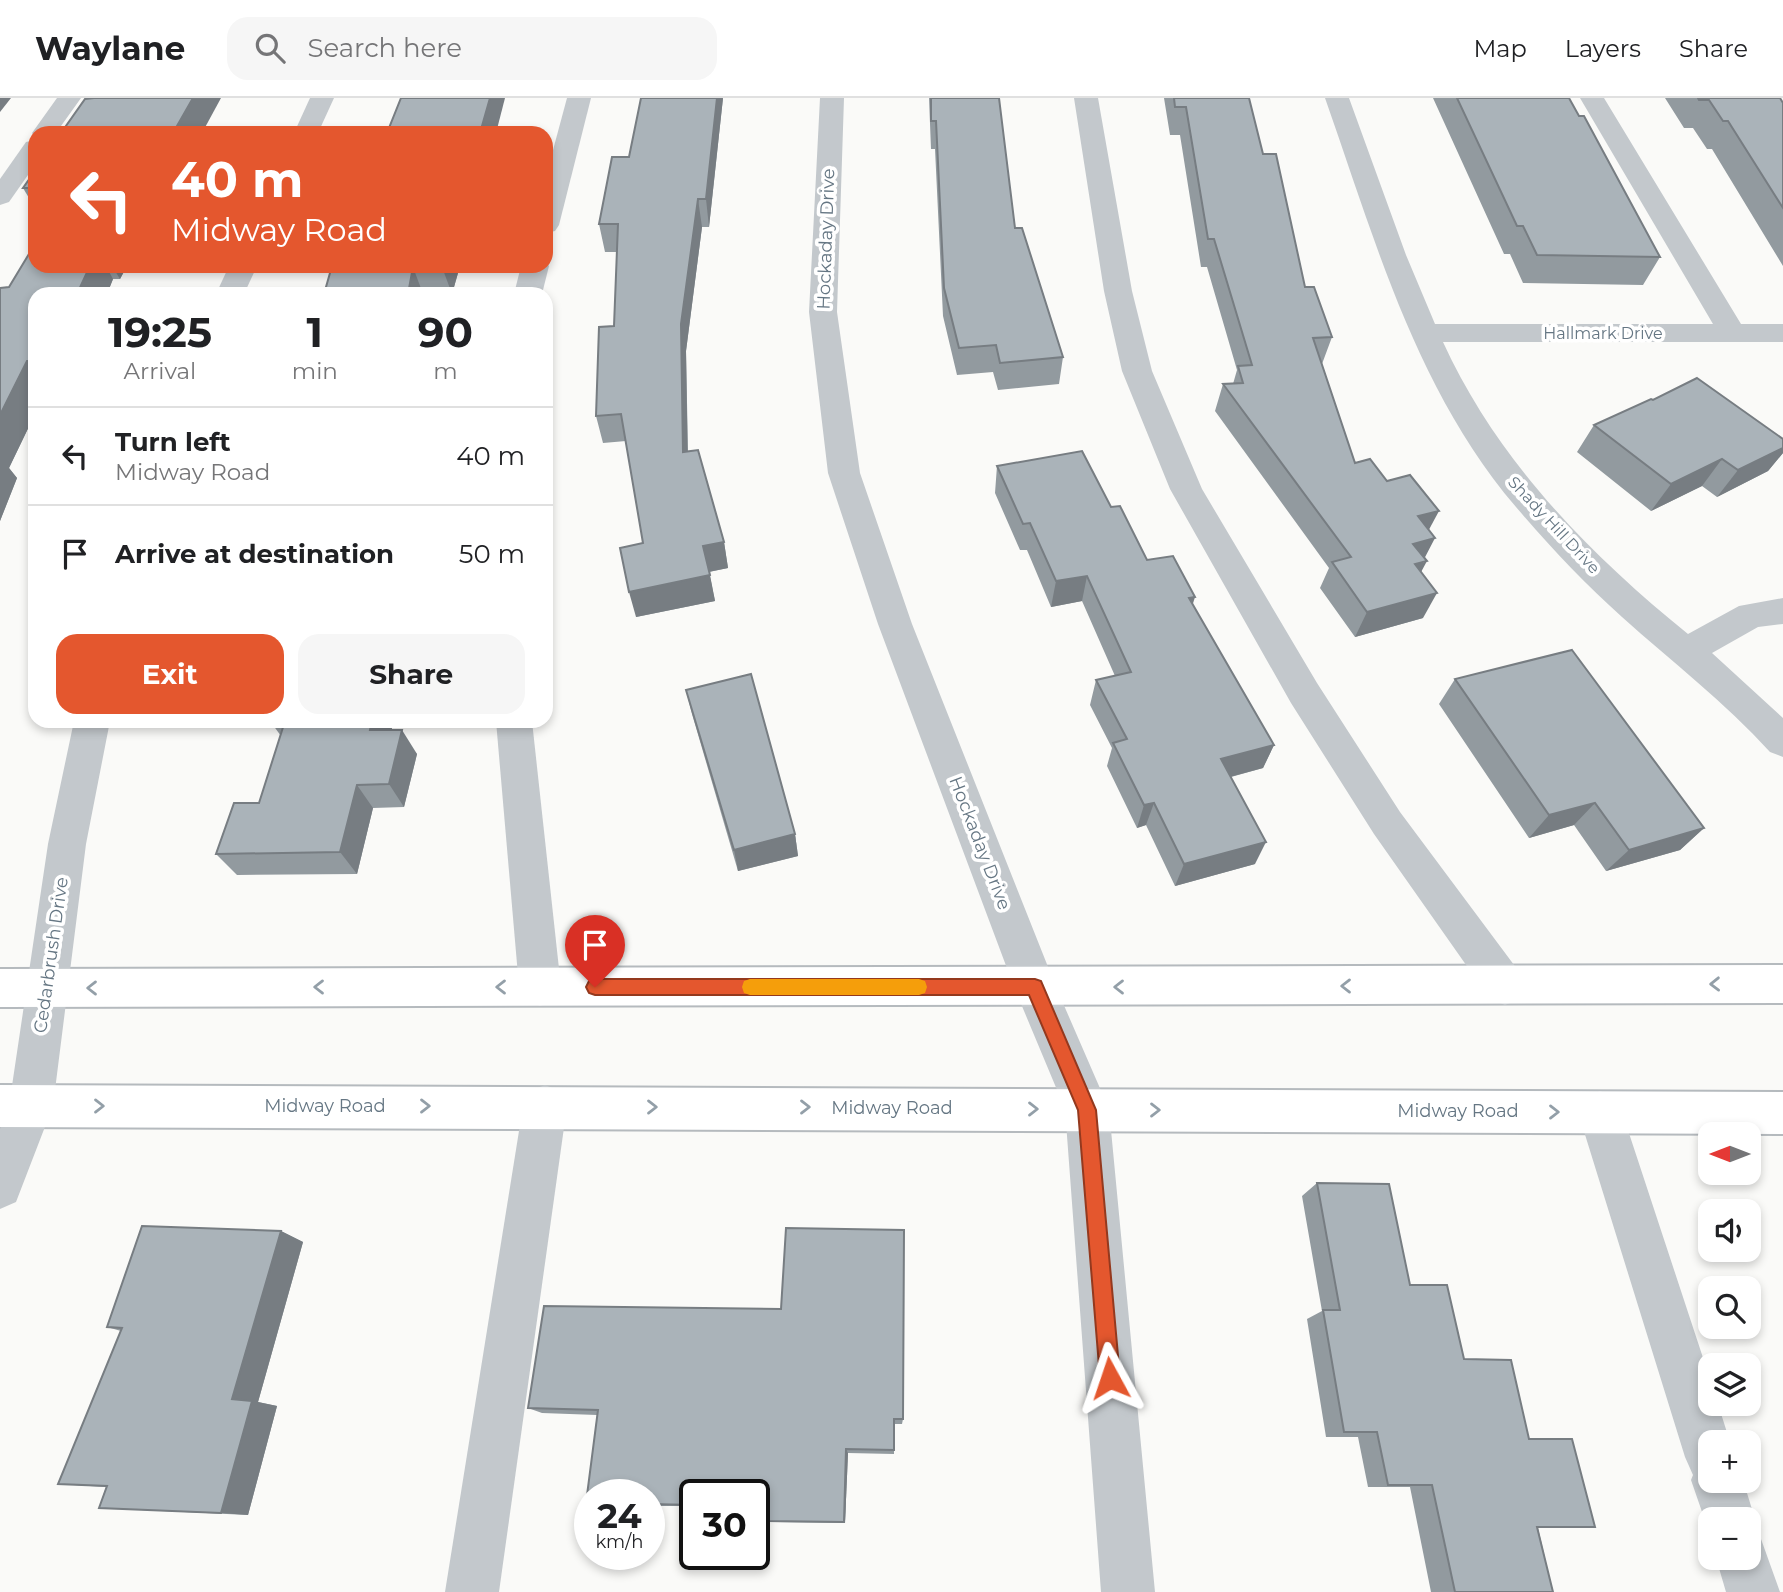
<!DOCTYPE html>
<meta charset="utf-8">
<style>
:root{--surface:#fff;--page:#f6f6f6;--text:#202124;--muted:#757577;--line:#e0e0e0;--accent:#e4572e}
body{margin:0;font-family:Montserrat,sans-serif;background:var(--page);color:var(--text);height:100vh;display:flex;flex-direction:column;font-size:26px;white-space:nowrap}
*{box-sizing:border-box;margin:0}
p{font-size:23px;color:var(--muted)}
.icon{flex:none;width:38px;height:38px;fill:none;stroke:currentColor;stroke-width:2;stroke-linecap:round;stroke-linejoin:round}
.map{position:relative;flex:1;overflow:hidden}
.details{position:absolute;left:28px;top:189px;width:525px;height:441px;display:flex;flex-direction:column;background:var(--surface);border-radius:21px;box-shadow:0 4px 10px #0003}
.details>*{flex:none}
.hud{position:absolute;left:28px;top:28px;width:525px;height:147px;border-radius:21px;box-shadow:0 4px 10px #0003;background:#e4572e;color:#fff;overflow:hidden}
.needle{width:46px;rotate:270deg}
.tools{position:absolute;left:1698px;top:1024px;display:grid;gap:14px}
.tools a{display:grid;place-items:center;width:63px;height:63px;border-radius:14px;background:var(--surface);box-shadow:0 4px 10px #0003;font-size:35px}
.speed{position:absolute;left:574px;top:1381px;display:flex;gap:14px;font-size:35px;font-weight:700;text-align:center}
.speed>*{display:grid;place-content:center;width:91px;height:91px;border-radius:50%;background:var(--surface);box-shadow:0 4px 10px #0003;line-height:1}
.speed small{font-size:18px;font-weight:400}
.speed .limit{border:4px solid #111;border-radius:10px;background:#fff;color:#111}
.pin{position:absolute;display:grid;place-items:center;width:60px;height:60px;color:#fff;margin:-72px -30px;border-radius:50% 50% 50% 0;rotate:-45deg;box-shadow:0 0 7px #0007}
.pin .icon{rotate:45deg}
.me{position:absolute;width:77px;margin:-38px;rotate:355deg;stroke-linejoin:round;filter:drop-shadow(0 0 5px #0008)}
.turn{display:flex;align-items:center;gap:24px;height:147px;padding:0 28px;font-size:32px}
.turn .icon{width:91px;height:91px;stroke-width:2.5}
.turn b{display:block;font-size:49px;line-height:60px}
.eta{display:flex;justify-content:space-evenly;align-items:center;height:119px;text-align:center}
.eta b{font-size:42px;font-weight:700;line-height:49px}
.action{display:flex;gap:14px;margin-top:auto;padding:14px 28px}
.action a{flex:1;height:80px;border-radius:21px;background:var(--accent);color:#fff;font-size:28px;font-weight:700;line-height:80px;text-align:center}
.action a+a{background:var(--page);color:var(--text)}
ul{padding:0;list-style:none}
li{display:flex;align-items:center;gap:21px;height:98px;padding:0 28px;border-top:2px solid var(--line)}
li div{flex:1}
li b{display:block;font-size:26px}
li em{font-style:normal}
header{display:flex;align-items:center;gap:42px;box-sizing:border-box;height:98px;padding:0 35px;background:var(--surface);border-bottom:2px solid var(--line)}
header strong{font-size:33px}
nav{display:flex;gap:38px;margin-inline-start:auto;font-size:24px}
.search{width:490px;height:63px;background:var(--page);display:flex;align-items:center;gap:18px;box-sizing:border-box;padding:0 24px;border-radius:21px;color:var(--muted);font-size:26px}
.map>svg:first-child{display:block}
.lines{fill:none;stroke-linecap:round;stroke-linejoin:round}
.major-casing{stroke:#b5babe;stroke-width:4}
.minor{fill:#c3c8cc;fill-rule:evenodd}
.major{fill:#fff;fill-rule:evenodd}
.wall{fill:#929a9f}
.shaded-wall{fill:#777d82}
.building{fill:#aab3b9;stroke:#777d82;stroke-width:2}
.oneway{stroke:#939fa8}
.route{fill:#e4572e;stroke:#94391e;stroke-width:2}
.slow{fill:#f59e0b}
.labels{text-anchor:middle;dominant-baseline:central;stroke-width:7;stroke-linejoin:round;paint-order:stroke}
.far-street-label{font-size:16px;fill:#657683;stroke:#fff}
.street-label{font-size:18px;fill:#657683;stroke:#fff}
</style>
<header>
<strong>Waylane</strong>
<div class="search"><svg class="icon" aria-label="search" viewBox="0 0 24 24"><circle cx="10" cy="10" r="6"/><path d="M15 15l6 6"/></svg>Search here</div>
<nav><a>Map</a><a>Layers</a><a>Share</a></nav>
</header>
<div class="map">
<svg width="1783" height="1494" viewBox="0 0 1783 1494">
<rect width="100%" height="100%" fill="#fafaf8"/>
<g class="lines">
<!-- major casing -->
<g class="major-casing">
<g id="major">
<path d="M 1783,867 L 1783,905 L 0,909 L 0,871 Z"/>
<path d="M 0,987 L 1783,994 L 1783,1036 L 0,1029 Z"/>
</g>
</g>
<!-- minor -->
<g class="minor">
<path d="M 57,0 L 81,0 L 56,35 L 35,35 L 35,40 L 32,35 Z"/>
<path d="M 310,0 L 334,0 L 318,35 L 294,35 Z"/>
<path d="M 567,0 L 591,0 L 559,127 L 555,133 L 546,135 L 546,78 Z"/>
<path d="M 820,0 L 844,0 L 837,214 L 860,375 L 912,526 L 1056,889 L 1109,1011 L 1155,1494 L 1101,1494 L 1065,1011 L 1014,889 L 878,526 L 828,375 L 809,214 Z"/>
<path d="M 1074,0 L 1098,0 L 1132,193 L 1152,273 L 1202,391 L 1317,585 L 1400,714 L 1520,875 L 1526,888 L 1520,901 L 1505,907 L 1490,901 L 1374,736 L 1291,605 L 1170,391 L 1122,273 L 1104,193 Z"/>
<path d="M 1325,0 L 1349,0 L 1406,157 L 1435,226 L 1713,226 L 1580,0 L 1604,0 L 1741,226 L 1783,226 L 1783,244 L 1443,244 C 1497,362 1588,455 1688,536 L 1739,508 L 1783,500 L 1783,526 L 1758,529 L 1712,555 L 1783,620 L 1783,659 L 1770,654 C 1725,604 1672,564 1622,519 C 1584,485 1549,448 1516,409 C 1416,292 1375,142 1325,0 Z"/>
<path d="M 35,42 L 35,67 L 9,104 L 0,107 L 0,81 L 26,44 Z"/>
<path d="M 546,164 L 549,168 L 542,196 L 514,196 L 521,168 L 546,168 Z"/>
<path d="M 229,168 L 257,168 L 244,196 L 216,196 Z"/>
<path d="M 74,623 L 110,623 L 86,746 L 53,1008 L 16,1104 L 0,1111 L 0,1031 L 9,1008 L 48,746 Z"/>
<path d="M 496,623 L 532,623 L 561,889 L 555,902 L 540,908 L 525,902 L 519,889 Z"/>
<path d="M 545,987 L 560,993 L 567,1008 L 499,1494 L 445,1494 L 523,1008 L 530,993 Z"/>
<path d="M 1600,993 L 1615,999 L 1622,1014 L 1710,1281 L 1710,1306 L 1718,1306 L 1730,1344 L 1710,1344 L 1710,1382 L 1743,1382 L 1755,1421 L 1749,1436 L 1761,1441 L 1780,1494 L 1726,1494 L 1716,1460 L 1748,1460 L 1748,1421 L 1710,1421 L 1710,1437 L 1691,1382 L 1693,1377 L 1685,1359 L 1578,1014 L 1585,999 Z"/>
</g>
<!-- major -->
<use href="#major" class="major"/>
</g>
<!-- wall -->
<g class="wall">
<path d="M 723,0 L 709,129 L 702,129 L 686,253 L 688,354 L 724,444 L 728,470 L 709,474 L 715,503 L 636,519 L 643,445 L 626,343 L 603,345 L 596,318 L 614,228 L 617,154 L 605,154 L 599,126 Z"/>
<path d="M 929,0 L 999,0 L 1015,130 L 1063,259 L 1059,286 L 998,292 L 993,274 L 957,277 L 943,218 L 935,51 L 931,51 Z"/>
<path d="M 1164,0 L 1249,0 L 1263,56 L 1305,189 L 1332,239 L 1322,266 L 1355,365 L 1429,432 L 1421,474 L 1423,520 L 1355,539 L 1320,490 L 1329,470 L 1215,313 L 1223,286 L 1233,286 L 1237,272 L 1207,169 L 1201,169 L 1180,37 L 1170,37 Z"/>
<path d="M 1433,0 L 1569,0 L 1660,159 L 1643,187 L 1523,185 L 1510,156 L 1504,156 Z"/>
<path d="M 1665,0 L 1780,0 L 1783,5 L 1783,168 L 1712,51 L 1707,51 L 1693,30 L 1684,30 Z"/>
<path d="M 35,73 L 35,110 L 23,90 Z"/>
<path d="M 35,168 L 127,168 L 120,181 L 113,181 L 107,196 L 35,196 L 35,316 L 9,370 L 17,380 L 0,423 L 0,190 L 9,189 Z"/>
<path d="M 332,168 L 460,168 L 452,196 L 324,196 Z"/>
<path d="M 1653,302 L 1783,341 L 1783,355 L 1768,373 L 1717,399 L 1702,388 L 1651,413 L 1577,354 L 1594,327 Z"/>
<path d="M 997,368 L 1111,409 L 1147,462 L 1192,507 L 1274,647 L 1263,670 L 1231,679 L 1255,766 L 1175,788 L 1146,727 L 1137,730 L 1107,668 L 1112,650 L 1090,607 L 1096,582 L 1115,578 L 1082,503 L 1051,509 L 1027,452 L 1020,452 L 995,395 Z"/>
<path d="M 1455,581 L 1704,730 L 1680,752 L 1606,773 L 1574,727 L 1529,740 L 1439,606 Z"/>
<path d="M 686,592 L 795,736 L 798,758 L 738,773 L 692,616 Z"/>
<path d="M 270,623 L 394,623 L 391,632 L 417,656 L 404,709 L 373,710 L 357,776 L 237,777 L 216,756 L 259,705 L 281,638 Z"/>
<path d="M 1317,1085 L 1410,1187 L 1464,1261 L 1529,1341 L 1595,1429 L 1538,1430 L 1553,1494 L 1431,1494 L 1410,1389 L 1368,1389 L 1358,1339 L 1326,1339 L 1307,1221 L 1322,1213 L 1302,1098 Z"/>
<path d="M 281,1133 L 303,1144 L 258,1304 L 277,1308 L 248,1417 L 99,1410 L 106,1389 L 58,1386 L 121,1233 L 107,1229 Z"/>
<path d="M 528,1310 L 903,1321 L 902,1326 L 894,1326 L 894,1356 L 848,1355 L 845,1425 L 772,1424 L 767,1423 L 768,1409 L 754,1409 L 754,1396 L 695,1396 L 695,1408 L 649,1408 L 649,1396 L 590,1396 L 590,1406 L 586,1405 L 597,1317 L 542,1315 Z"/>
</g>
<!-- shaded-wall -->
<g class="shaded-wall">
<path d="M 0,0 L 11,0 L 0,14 Z"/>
<path d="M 193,0 L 221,0 L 202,35 L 173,35 Z"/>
<path d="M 490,0 L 505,0 L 496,35 L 480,35 Z"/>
<path d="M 717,0 L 723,0 L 709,129 L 706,101 Z"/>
<path d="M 698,101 L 702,129 L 686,253 L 688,381 L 683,354 L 681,226 Z"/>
<path d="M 90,168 L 106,168 L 113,181 L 107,196 L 77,196 Z"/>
<path d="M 112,168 L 127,168 L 120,181 Z"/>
<path d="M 442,168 L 460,168 L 452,196 L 442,169 Z"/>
<path d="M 413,169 L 423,196 L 408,196 Z"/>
<path d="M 27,263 L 35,274 L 35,316 L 9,370 L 17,380 L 0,423 L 0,317 Z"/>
<path d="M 1783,350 L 1783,355 L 1768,373 L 1717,399 L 1738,372 Z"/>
<path d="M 1722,361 L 1702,388 L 1651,413 L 1671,386 Z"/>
<path d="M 1439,413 L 1425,439 L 1418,418 Z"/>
<path d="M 1435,440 L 1422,465 L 1427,463 L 1413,489 L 1413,446 Z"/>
<path d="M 724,444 L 728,470 L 708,474 L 703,448 Z"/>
<path d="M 710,477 L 715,503 L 636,519 L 629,494 Z"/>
<path d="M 1087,478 L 1082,503 L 1051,509 L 1056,483 Z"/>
<path d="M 1437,495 L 1423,520 L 1355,539 L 1367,514 Z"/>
<path d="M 1195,499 L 1187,525 L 1189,500 Z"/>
<path d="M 372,623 L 394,623 L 385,656 L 370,632 Z"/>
<path d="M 402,632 L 417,656 L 404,709 L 389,686 Z"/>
<path d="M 1274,647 L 1263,670 L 1211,684 L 1221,661 Z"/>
<path d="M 357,687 L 373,710 L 357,776 L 340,754 Z"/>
<path d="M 1154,705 L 1146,727 L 1137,730 L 1144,707 Z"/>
<path d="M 1595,705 L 1574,727 L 1529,740 L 1549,717 Z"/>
<path d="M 1704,730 L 1680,752 L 1606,773 L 1629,752 Z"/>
<path d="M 795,736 L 798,758 L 738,773 L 734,752 Z"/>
<path d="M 1266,744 L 1255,766 L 1175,788 L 1184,766 Z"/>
<path d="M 281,1133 L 303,1144 L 258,1304 L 277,1308 L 248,1417 L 221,1415 L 232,1301 Z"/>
<path d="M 846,1351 L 848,1355 L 845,1425 L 844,1424 Z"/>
</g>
<!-- building -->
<g class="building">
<path d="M 94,0 L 193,0 L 173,35 L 61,35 L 85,1 Z"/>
<path d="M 401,0 L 490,0 L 480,35 L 387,35 Z"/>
<path d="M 641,0 L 717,0 L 706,101 L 698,101 L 681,226 L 683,354 L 698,352 L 724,444 L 703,448 L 710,477 L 629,494 L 620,450 L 643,445 L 621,316 L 596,318 L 599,229 L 614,228 L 618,126 L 599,126 L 612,59 L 629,59 Z"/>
<path d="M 931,0 L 999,0 L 1015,130 L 1022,130 L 1063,259 L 1000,265 L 996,247 L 959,250 L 944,190 L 936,23 L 931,23 Z"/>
<path d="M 1174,0 L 1249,0 L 1263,56 L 1276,56 L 1305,189 L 1314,189 L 1332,239 L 1313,240 L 1355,365 L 1370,361 L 1387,383 L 1410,377 L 1439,413 L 1418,418 L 1435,440 L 1413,446 L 1427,463 L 1415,466 L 1437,495 L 1367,514 L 1332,464 L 1351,459 L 1223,286 L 1243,285 L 1238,268 L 1252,267 L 1214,141 L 1208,141 L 1186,9 L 1175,9 Z"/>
<path d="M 1457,0 L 1569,0 L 1579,18 L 1584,18 L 1660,159 L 1537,157 L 1523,128 L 1517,128 Z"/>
<path d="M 1698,0 L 1780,0 L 1783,5 L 1783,110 L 1728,23 L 1723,23 L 1709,2 L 1699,2 Z"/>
<path d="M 35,73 L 35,90 L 23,90 Z"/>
<path d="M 35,146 L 35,168 L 90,168 L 77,196 L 35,196 L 35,263 L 27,263 L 0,317 L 0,190 L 9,189 Z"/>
<path d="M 332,168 L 442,168 L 413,169 L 408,196 L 324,196 Z"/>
<path d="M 1697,280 L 1783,341 L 1783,350 L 1738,372 L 1722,361 L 1671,386 L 1594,327 L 1651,301 L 1653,302 Z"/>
<path d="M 1082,353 L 1111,409 L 1120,408 L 1147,462 L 1173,458 L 1195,499 L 1189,500 L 1274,647 L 1221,661 L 1266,744 L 1184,766 L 1154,705 L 1144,707 L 1113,645 L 1127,641 L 1096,582 L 1131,574 L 1087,478 L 1056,483 L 1030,425 L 1023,426 L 997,368 Z"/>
<path d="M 1572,552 L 1704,730 L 1629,752 L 1595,705 L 1549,717 L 1455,581 Z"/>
<path d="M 751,576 L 795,736 L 734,752 L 686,592 Z"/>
<path d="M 285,623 L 372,623 L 370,632 L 402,632 L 389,686 L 357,687 L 340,754 L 216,756 L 234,705 L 259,705 Z"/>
<path d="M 1317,1085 L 1389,1086 L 1410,1187 L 1447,1187 L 1464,1261 L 1511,1262 L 1529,1341 L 1572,1341 L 1595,1429 L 1537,1429 L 1553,1494 L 1455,1494 L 1432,1387 L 1388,1387 L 1377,1334 L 1344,1334 L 1323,1212 L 1340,1212 Z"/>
<path d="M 142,1128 L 281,1133 L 232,1301 L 252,1303 L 221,1415 L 99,1410 L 107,1388 L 58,1386 L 122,1230 L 107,1229 Z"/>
<path d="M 786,1130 L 904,1132 L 903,1321 L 894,1321 L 894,1352 L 846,1351 L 844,1424 L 767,1423 L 768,1408 L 754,1408 L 754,1396 L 695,1396 L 695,1407 L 649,1406 L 649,1396 L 590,1396 L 590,1405 L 586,1405 L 598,1312 L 528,1310 L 544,1208 L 781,1211 Z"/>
</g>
<!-- one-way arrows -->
<defs><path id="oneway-chevron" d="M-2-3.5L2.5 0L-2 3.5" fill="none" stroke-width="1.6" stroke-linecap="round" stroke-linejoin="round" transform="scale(1.75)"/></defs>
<g class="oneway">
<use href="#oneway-chevron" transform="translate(1715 886) rotate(179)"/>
<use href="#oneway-chevron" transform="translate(1346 888) rotate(180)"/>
<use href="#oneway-chevron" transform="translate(319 889) rotate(180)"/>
<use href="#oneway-chevron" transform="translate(501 889) rotate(180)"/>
<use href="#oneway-chevron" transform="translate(1119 889) rotate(180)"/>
<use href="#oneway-chevron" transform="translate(92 890) rotate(180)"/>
<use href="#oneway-chevron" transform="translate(99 1008)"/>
<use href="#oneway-chevron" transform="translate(425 1008)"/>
<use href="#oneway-chevron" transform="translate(652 1009)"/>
<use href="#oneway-chevron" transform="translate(805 1009)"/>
<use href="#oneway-chevron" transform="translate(1033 1011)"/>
<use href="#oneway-chevron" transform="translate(1155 1012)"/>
<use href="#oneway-chevron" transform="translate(1554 1014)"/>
</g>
<!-- route -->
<path class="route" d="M 595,881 L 1035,881 L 1041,883 L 1096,1012 L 1120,1280 L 1117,1287 L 1110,1290 L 1103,1287 L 1100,1280 L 1078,1012 L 1029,897 L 595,897 L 589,895 L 586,889 L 589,883 Z"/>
<!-- slow -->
<path class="slow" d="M 750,881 L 919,881 L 925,883 L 927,889 L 925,895 L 919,897 L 750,897 L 744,895 L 742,889 L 744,883 Z"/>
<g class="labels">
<!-- far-street labels -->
<g class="far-street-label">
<text x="1603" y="235">Hallmark Drive</text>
<text transform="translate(1554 427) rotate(47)">Shady Hill Drive</text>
</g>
<!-- street labels -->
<g class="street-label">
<text transform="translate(826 141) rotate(-88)">Hockaday Drive</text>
<text transform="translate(980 745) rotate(69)">Hockaday Drive</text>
<text transform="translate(51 857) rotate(-82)">Cedarbrush Drive</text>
<text x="325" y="1008">Midway Road</text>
<text x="892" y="1010">Midway Road</text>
<text x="1458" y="1013">Midway Road</text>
</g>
</g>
</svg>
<div class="tools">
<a><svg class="needle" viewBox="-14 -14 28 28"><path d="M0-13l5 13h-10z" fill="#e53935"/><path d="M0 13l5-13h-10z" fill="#757577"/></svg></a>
<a><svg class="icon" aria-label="sound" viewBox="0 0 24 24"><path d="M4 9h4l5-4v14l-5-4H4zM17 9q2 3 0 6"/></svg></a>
<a><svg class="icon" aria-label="search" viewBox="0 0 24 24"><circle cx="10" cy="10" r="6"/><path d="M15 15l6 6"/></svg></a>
<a><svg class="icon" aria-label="layers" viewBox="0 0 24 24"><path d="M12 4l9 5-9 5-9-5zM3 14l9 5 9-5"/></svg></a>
<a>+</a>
<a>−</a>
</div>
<div class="speed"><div>24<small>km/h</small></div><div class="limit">30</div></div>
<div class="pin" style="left:595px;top:889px;background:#d93025"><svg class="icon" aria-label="arrive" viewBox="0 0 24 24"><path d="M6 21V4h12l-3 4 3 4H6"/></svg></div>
<svg class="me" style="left:1110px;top:1280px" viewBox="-20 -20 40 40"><path d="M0-17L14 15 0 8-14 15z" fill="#e4572e" stroke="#fff" stroke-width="4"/></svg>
<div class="hud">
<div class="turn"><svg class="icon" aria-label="left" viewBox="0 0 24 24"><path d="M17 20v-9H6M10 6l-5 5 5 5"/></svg><div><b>40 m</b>Midway Road</div></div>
</div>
<section class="details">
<div class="eta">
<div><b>19:25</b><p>Arrival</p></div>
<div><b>1</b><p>min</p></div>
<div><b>90</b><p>m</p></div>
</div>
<ul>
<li><svg class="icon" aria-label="left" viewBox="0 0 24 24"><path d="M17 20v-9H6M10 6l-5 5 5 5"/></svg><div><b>Turn left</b><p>Midway Road</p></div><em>40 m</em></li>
<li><svg class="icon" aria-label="arrive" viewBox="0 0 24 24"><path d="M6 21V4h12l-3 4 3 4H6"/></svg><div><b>Arrive at destination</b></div><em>50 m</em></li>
</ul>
<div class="action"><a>Exit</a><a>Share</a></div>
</section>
</div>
